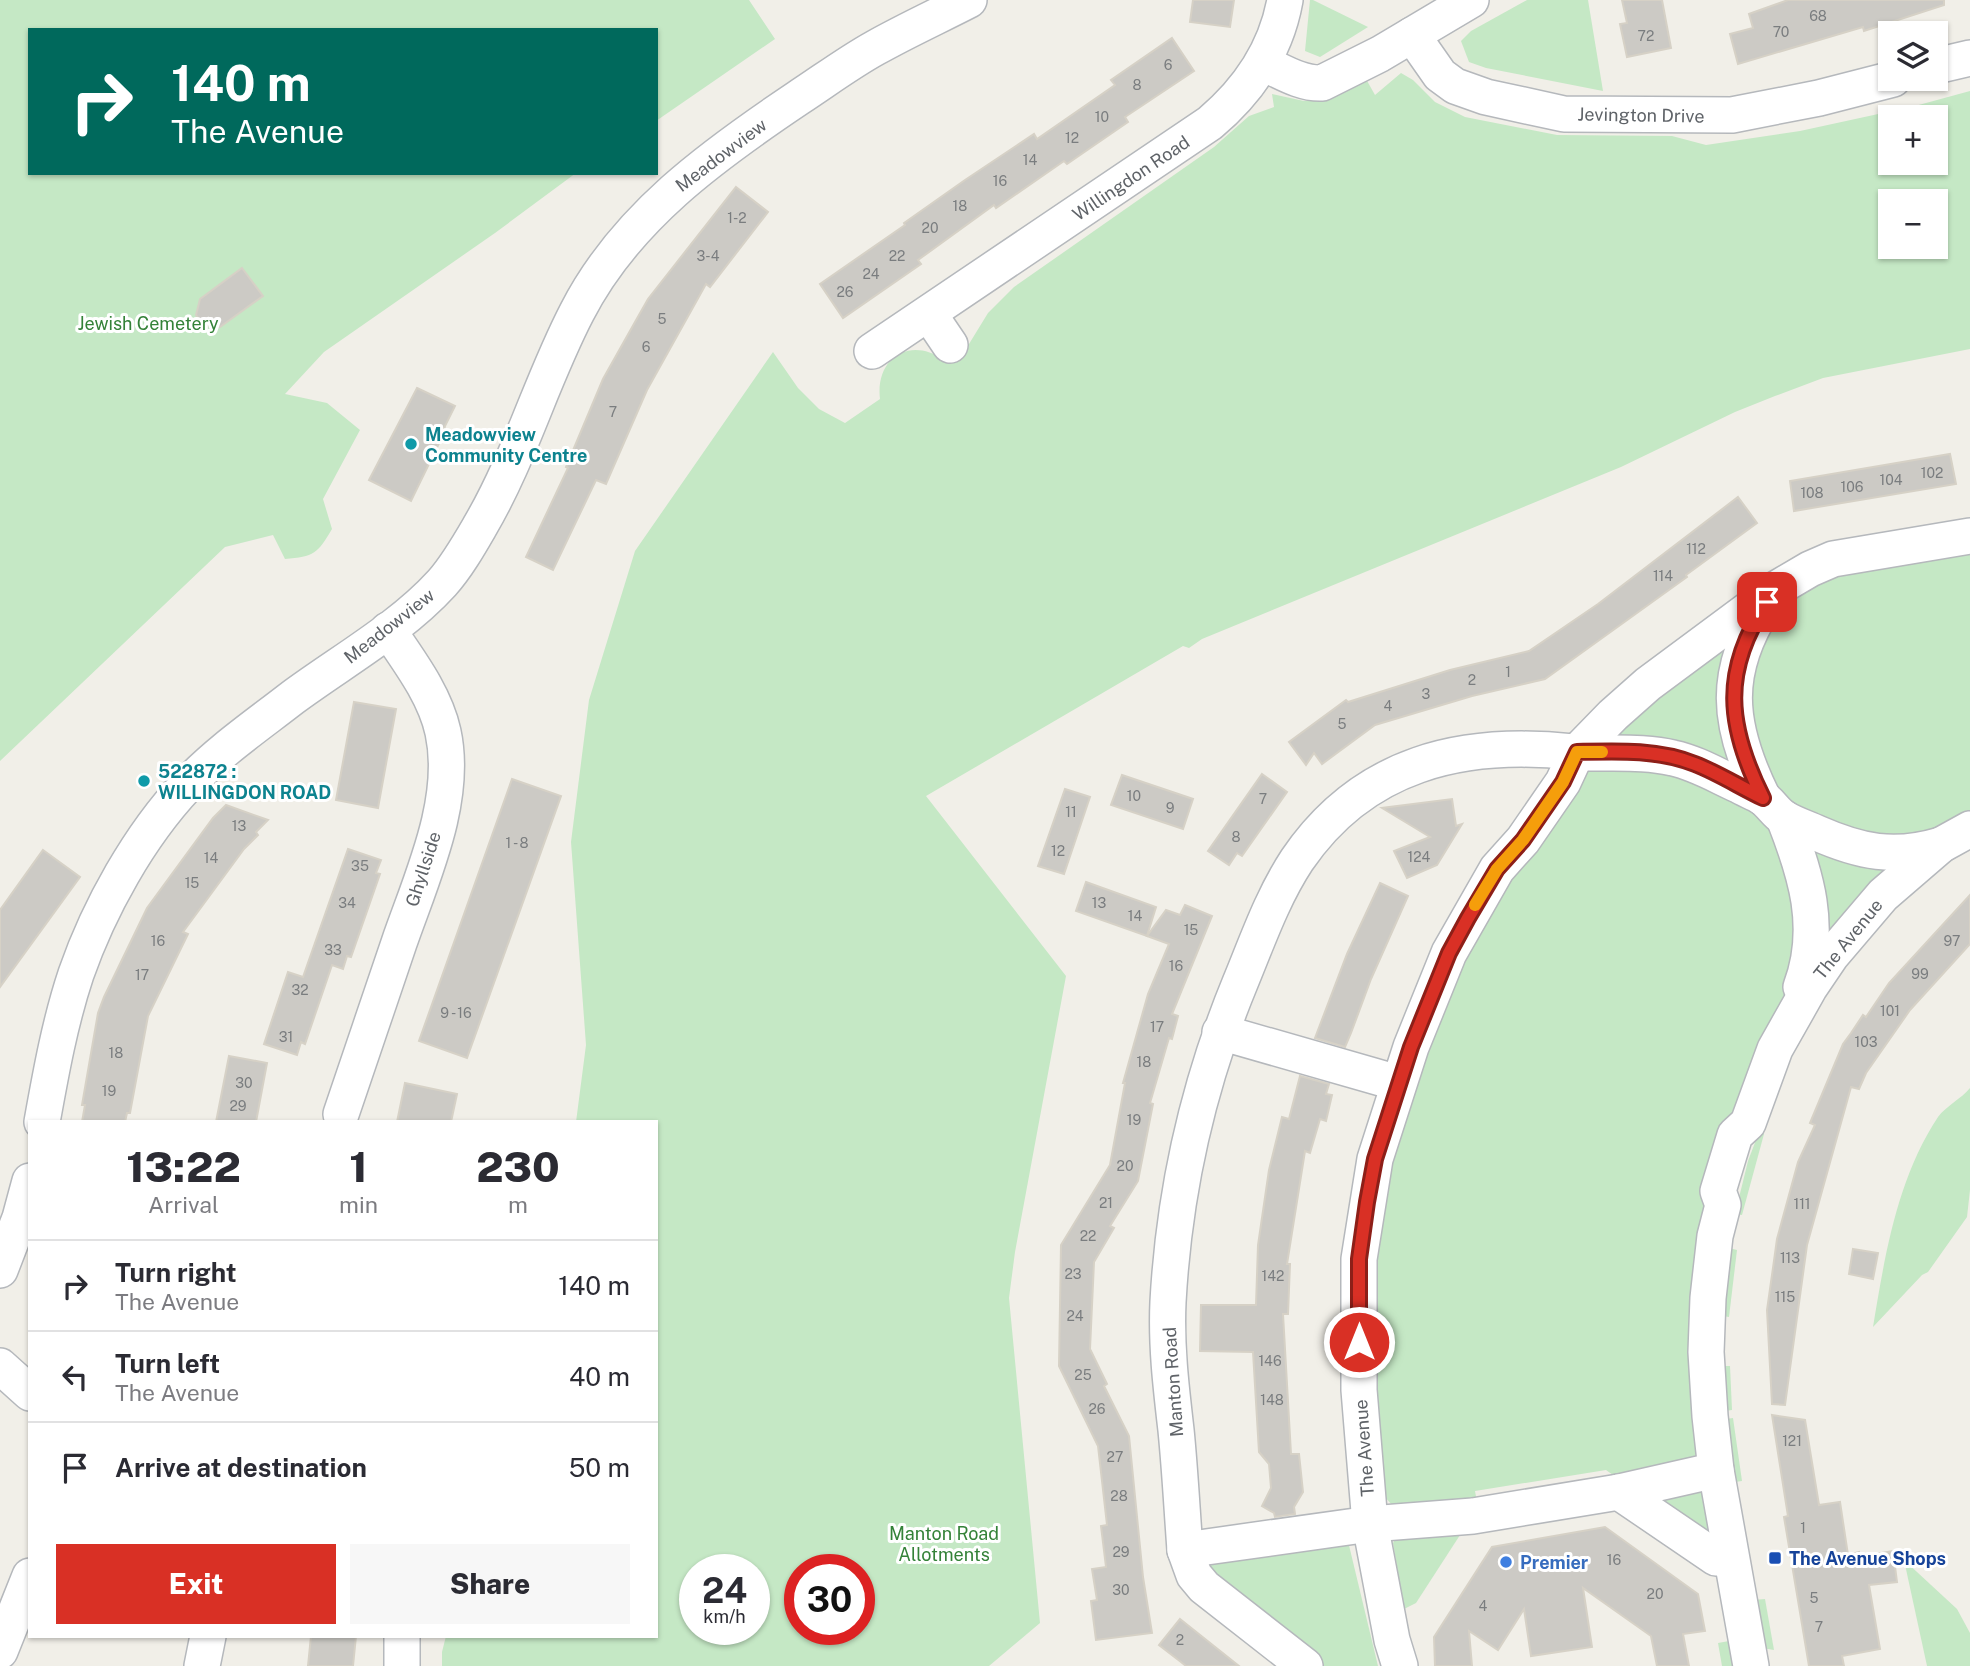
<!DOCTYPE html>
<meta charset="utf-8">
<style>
:root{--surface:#fff;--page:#f7f7f7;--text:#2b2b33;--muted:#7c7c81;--line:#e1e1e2;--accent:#d93025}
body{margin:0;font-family:"Public Sans",sans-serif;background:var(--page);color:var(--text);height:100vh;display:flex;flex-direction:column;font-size:26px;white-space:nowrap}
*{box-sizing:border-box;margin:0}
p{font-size:23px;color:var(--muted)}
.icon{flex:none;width:38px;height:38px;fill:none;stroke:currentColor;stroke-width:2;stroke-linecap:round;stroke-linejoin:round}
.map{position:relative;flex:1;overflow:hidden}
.details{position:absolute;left:28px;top:1120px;width:630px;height:518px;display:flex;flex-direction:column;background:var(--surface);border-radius:0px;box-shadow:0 2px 5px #0004}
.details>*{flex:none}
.hud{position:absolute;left:28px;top:28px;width:630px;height:147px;border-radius:0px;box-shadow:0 2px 5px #0004;background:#00695c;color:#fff;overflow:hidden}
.buttons{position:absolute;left:1878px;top:21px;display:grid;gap:14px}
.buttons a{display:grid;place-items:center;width:70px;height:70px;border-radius:0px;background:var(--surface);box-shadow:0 2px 5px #0004;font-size:35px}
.speed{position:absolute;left:679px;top:1554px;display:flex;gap:14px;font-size:35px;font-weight:700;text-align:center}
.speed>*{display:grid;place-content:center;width:91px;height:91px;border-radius:50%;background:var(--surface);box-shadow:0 2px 5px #0004;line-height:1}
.speed small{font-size:18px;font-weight:400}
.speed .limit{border:10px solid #d22;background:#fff;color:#111}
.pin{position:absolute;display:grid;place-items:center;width:60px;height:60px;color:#fff;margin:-30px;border-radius:14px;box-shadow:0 4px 10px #0006}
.me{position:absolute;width:77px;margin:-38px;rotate:0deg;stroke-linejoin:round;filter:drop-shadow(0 0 5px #0008)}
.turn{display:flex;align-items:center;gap:24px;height:147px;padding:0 28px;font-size:32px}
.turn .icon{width:91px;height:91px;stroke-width:2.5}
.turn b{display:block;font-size:49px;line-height:60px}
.eta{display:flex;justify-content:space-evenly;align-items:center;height:119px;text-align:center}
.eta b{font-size:42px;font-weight:800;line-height:49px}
.primary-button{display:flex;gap:14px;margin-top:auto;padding:14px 28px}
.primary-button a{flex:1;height:80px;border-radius:0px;background:var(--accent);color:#fff;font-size:28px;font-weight:800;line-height:80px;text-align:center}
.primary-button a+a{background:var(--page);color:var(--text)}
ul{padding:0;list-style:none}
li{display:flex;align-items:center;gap:21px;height:91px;padding:0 28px;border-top:2px solid var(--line)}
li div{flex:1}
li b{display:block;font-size:26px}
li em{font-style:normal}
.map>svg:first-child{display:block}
.green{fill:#c5e8c5;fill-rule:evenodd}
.building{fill:#cccac5;stroke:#d6d1c6;stroke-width:2}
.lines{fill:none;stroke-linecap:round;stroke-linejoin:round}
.minor-casing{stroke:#b5b8bc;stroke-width:38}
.minor{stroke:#fff;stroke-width:35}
.route-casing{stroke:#8d1f18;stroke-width:18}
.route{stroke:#d93025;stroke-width:12}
.slow{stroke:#f59e0b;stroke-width:12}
.culture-dot{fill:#0f9aa8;stroke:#fff;stroke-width:2.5}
.transit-dot{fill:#1a4fb4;stroke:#fff;stroke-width:2.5}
.shop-dot{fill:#3f7fe0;stroke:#fff;stroke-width:2.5}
.labels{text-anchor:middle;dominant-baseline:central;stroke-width:6;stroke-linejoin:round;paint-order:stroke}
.number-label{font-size:14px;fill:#7a7d7f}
.street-label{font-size:18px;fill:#5f6368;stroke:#fff}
.park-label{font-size:18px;fill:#348238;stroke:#fff}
.culture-label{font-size:18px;font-weight:bold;fill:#0d838f;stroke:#fff;text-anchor:start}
.transit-label{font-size:18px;font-weight:bold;fill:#164399;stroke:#fff;text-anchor:start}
.shop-label{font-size:18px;font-weight:bold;fill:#366cbe;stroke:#fff;text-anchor:start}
</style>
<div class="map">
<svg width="1970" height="1666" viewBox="0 0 1970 1666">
<rect width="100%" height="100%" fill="#f1efe8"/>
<!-- green -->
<g class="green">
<path d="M 0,0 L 749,0 L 775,39 L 656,121 L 656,30 L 30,30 L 30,173 L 576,173 L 495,233 L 324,352 L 285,394 L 327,403 L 360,430 L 323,499 L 332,529 C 318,553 314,557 285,559 L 273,535 L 225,547 L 0,761 Z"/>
<path d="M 1310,0 L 1313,0 L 1368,27 L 1320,57 L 1305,51 Z"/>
<path d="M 1527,0 L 1588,0 L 1603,91 L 1486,68 L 1469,62 L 1461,41 L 1471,31 Z"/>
<path d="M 1401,73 L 1413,80 L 1435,102 L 1465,117 L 1557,135 L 1672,136 L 1706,145 L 1800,131 L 1915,106 L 1970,91 L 1970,349 L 1823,378 L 1775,396 L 1735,412 L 1621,467 L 1202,639 L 1189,648 L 1183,646 L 926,796 L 1066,976 L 1015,1252 L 1009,1298 L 1040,1623 L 989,1666 L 442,1666 L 442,1652 L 446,1636 L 656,1636 L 656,1122 L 576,1122 L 586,1045 L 571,842 L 589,700 L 635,551 L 773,352 L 798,388 L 819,409 L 845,423 L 880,399 C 875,358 910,336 944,360 L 969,344 L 988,313 L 1014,287 L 1214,147 L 1249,116 L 1274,107 L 1272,94 L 1304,101 L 1316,100 L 1366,79 L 1375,95 ZM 1890,117 L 1936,117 L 1936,163 L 1890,163 ZM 1890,201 L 1936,201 L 1936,247 L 1890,247 ZM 695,1570 L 754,1570 L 754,1629 L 695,1629 ZM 800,1570 L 859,1570 L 859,1629 L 800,1629 Z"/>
<path d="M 1970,551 L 1970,816 L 1954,824 L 1901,839 L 1826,827 L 1783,794 L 1773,781 L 1754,746 L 1748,671 L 1778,613 L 1808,588 L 1833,576 Z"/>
<path d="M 1724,636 L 1736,766 L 1606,739 Z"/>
<path d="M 1607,760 L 1722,783 L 1781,838 L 1804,957 L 1736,1110 L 1697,1452 L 1694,1457 L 1620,1480 L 1606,1470 L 1475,1491 L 1477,1502 L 1392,1505 L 1384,1496 L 1379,1470 L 1372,1273 L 1397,1124 L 1476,927 L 1582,772 Z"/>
<path d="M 1805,846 L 1890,865 L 1828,938 Z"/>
<path d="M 1970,1088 L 1970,1190 L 1967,1217 L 1928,1272 L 1922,1275 L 1873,1327 C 1885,1255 1897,1179 1938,1117 C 1946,1106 1961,1099 1970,1088 Z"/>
<path d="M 1759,1132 L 1764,1134 L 1742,1215 L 1735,1214 L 1748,1161 Z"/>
<path d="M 1729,1248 L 1737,1250 L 1729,1317 L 1723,1316 Z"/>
<path d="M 1722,1366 L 1730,1366 L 1732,1410 L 1725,1411 Z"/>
<path d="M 1733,1418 L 1742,1481 L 1735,1482 L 1726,1419 Z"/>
<path d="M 1702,1485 L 1709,1532 L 1707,1534 L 1655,1498 Z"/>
<path d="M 1455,1525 L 1460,1535 L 1416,1603 L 1404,1609 L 1393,1543 L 1399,1533 Z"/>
<path d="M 1347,1537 L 1378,1666 L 1320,1666 L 1197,1565 Z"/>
<path d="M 1904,1560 L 1957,1609 L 1970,1633 L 1970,1666 L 1927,1666 Z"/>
<path d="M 1765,1599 L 1774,1650 L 1762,1648 L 1753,1600 Z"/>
<path d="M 1729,1641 L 1733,1666 L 1722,1666 L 1718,1643 Z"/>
</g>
<!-- building -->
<g class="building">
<path d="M 1193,0 L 1234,0 L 1230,27 L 1190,22 Z"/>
<path d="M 1622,0 L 1662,0 L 1671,48 L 1627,57 L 1620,24 L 1627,23 Z"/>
<path d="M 1788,0 L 1944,0 L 1944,5 L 1864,31 L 1863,27 L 1738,64 L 1730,34 L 1753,28 L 1749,14 Z"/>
<path d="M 1172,38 L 1194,71 L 1125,117 L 1128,122 L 1067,164 L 1064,161 L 996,208 L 994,205 L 918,260 L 921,264 L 843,318 L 820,284 L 905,225 L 904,223 L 965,180 L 1034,134 L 1037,139 L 1115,85 L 1111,80 Z"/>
<path d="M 736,187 L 768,212 L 710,287 L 706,284 L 647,390 L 606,484 L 596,480 L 553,570 L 526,557 L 568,468 L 566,467 L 603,379 L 635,322 L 648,299 Z"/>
<path d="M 242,268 L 263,296 L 220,327 L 204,326 L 196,315 L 200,299 Z"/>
<path d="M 417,388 L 455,406 L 444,428 L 446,429 L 411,501 L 369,480 Z"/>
<path d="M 1950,454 L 1956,484 L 1794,511 L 1790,481 Z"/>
<path d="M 1738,497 L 1757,523 L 1686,575 L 1687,577 L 1545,679 L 1472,696 L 1375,725 L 1322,764 L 1314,753 L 1306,765 L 1289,742 L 1346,700 L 1348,702 L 1450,670 L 1529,651 L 1598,604 Z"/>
<path d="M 354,702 L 396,709 L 378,808 L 336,800 Z"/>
<path d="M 1262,774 L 1287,792 L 1242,856 L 1237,853 L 1229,865 L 1208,851 Z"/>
<path d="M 1122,775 L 1193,799 L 1183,829 L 1111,805 Z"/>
<path d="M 512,779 L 561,796 L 467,1058 L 419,1041 Z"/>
<path d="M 1065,789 L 1090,797 L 1064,874 L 1038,866 Z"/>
<path d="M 1452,799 L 1456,826 L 1462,824 L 1437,865 L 1407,878 L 1394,851 L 1430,837 L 1382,808 Z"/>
<path d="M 226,805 L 268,820 L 256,832 L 258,835 L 244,849 L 183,932 L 188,934 L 148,1016 L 130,1113 L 127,1113 L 125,1122 L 82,1122 L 85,1105 L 82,1105 L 98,1013 L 104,997 L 147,908 L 213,818 Z"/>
<path d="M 348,849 L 381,860 L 376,873 L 380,874 L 351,957 L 347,956 L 343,969 L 332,965 L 305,1044 L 301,1042 L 297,1055 L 264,1044 L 288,972 L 303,977 Z"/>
<path d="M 43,850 L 80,877 L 0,987 L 0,910 Z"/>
<path d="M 1086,882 L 1156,907 L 1147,936 L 1076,911 Z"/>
<path d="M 1380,883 L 1408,896 L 1371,979 L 1351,1033 L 1345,1047 L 1315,1038 L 1347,954 Z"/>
<path d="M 1970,895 L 1970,944 L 1910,1010 L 1866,1073 L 1859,1089 L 1851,1087 L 1807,1245 L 1785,1405 L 1772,1404 L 1767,1310 L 1772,1275 L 1777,1239 L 1798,1162 L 1815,1125 L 1810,1123 L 1843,1044 L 1851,1033 L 1863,1015 L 1866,1017 L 1889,983 Z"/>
<path d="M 1185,905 L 1212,916 L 1172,1014 L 1178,1016 L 1172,1039 L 1169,1038 L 1150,1103 L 1153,1104 L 1138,1181 L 1110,1226 L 1114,1228 L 1094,1262 L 1090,1349 L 1107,1384 L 1104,1386 L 1129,1436 L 1143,1577 L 1152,1633 L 1096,1640 L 1091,1601 L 1097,1600 L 1092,1569 L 1106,1567 L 1101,1526 L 1107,1525 L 1098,1446 L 1059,1366 L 1061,1245 L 1110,1165 L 1125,1083 L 1123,1083 L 1148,994 L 1169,944 L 1147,936 L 1166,910 L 1180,915 Z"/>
<path d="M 229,1056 L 267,1063 L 256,1122 L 216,1122 Z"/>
<path d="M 1300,1076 L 1329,1084 L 1326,1094 L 1332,1095 L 1326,1121 L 1320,1119 L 1310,1153 L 1305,1151 L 1287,1264 L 1290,1264 L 1288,1314 L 1283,1314 L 1291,1454 L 1299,1454 L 1303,1492 L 1294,1507 L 1295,1514 L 1275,1517 L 1274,1513 L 1262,1506 L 1271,1488 L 1269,1464 L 1259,1452 L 1253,1352 L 1200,1351 L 1201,1305 L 1256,1305 L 1258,1245 L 1269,1170 L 1282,1117 L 1289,1119 Z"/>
<path d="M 405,1083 L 457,1094 L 451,1122 L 397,1122 Z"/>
<path d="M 1853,1249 L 1878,1253 L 1873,1279 L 1849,1274 Z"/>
<path d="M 1772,1415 L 1805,1420 L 1819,1505 L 1840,1502 L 1848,1555 L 1859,1552 L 1860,1557 L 1893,1551 L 1897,1582 L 1869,1585 L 1880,1649 L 1842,1656 L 1844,1666 L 1809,1666 L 1784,1517 L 1788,1516 Z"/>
<path d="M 1605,1527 L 1698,1594 L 1705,1631 L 1683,1634 L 1689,1666 L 1657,1666 L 1651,1636 L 1583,1588 L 1592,1647 L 1531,1656 L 1524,1609 L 1498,1650 L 1469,1631 L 1472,1666 L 1435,1666 L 1434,1637 L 1492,1547 Z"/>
<path d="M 1180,1619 L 1239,1666 L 1186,1666 L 1181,1662 L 1159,1645 Z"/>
<path d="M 311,1636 L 356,1636 L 353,1666 L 308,1666 Z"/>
</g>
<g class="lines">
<!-- minor casing -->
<g class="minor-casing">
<g id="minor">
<path d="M 1412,35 L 1440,75 L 1455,86 L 1486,97 L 1564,114 L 1732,115 L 1819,98 L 1893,79"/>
<path d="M 1263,63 C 1281,71 1301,84 1322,83 L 1380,54 L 1471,0"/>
<path d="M 1936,66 L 1970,58"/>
<path d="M 929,314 L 950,345"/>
<path d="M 872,351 L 1210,123 C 1249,90 1276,51 1285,0"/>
<path d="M 1763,798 C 1727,725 1721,671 1768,601"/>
<path d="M 1784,818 C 1806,874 1823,928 1801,987"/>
<path d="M 1220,1032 L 1398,1083"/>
<path d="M 341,1114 C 360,1057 380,1000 399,943 C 421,879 458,801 443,732 C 435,695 409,661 388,630"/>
<path d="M 42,1122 C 51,1072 60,1022 76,974 C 99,908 139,836 187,785 C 218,752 256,726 292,698 C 342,661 400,629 442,583 C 457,566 469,545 480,526 C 520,458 541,381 577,312 C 625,218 713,155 798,98 C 824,81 848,63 875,48 C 905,31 938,16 969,0"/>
<path d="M 0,1270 L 20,1218 L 30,1181"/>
<path d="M 0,1366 L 30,1393"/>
<path d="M 1716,1470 L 1619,1492 L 1473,1516 L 1370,1524 L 1185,1550 C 1182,1510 1180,1470 1176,1430 C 1171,1387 1166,1345 1168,1302 C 1174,1192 1198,1085 1240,983 C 1257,942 1272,898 1297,860 C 1363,763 1462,740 1573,752 C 1606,755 1640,750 1673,758 C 1696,763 1716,775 1738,785 C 1746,790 1756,793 1763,798 C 1771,804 1776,813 1784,818 C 1794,824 1806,828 1817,833 C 1860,852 1894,859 1941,845"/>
<path d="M 1619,1492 L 1716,1558 L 1730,1557"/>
<path d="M 1185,1550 L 1194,1575 L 1204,1587 L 1305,1666"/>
<path d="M 402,1636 L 402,1666"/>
<path d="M 0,1651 L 30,1576"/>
<path d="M 202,1666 L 208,1636"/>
<path d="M 1400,1666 L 1392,1640 L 1370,1524 L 1359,1390 L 1359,1259 L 1375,1159 L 1411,1047 L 1449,953 L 1497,869 L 1523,840 L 1563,782 L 1577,752 L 1613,715 L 1648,684 L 1776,589 L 1810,569 L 1833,559 L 1970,536"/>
<path d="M 1751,1666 L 1716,1470 L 1710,1416 L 1706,1352 L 1708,1298 L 1715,1236 L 1723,1205 L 1718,1191 L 1735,1135 L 1748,1123 L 1775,1049 L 1810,987 L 1831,956 L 1883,895 L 1941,845 L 1970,829"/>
</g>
</g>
<!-- minor -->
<use href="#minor" class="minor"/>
</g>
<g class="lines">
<!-- route casing -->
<g class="route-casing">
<path id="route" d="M 1359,1342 L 1359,1259 L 1367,1202 L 1375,1159 L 1411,1047 L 1449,953 L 1468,918 L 1497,869 L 1523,840 L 1563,782 L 1577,752 C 1616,751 1658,749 1695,764 C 1718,773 1740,787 1763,798 C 1727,726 1721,671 1767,602"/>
</g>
<!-- route -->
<use href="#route" class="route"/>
<!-- slow -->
<path class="slow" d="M 1475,905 L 1497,869 L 1523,840 L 1563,782 L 1577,752 L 1602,752"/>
</g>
<!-- markers -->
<g class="culture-dot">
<circle cx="411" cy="444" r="7"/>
<circle cx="144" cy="781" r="7"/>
</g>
<rect class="transit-dot" x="1768" y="1551" width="14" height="14" rx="3.5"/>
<circle class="shop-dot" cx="1506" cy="1562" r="7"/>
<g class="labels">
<!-- number labels -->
<g class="number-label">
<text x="1818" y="16">68</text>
<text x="1781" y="32">70</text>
<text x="1646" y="36">72</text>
<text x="1168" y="65">6</text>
<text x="1137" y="85">8</text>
<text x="1102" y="117">10</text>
<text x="1072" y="138">12</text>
<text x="1030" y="160">14</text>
<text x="1000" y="181">16</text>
<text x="960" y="206">18</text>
<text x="737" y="218">1-2</text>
<text x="930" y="228">20</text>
<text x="708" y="256">3-4</text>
<text x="897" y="256">22</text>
<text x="871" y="274">24</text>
<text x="845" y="292">26</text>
<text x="662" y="319">5</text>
<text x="646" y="347">6</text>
<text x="613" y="412">7</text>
<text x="1932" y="473">102</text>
<text x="1891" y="480">104</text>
<text x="1852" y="487">106</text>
<text x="1812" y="493">108</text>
<text x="1696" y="549">112</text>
<text x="1663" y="576">114</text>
<text x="1508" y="672">1</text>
<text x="1472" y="680">2</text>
<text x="1426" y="694">3</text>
<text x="1388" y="706">4</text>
<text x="1342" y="724">5</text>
<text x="1134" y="796">10</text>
<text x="1263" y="799">7</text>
<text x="1170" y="808">9</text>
<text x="1071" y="812">11</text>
<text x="239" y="826">13</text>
<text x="1236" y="837">8</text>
<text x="517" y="843">1 - 8</text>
<text x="1058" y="851">12</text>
<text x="1419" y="857">124</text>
<text x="211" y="858">14</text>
<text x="360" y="866">35</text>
<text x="192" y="883">15</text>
<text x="347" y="903">34</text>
<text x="1099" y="903">13</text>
<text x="1135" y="916">14</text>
<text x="1191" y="930">15</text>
<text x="158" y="941">16</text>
<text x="1952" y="941">97</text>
<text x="333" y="950">33</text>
<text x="1176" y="966">16</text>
<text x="1920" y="974">99</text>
<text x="142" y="975">17</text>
<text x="300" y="990">32</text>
<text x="1890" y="1011">101</text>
<text x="456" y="1013">9 - 16</text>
<text x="1157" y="1027">17</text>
<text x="286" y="1037">31</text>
<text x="1866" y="1042">103</text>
<text x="116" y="1053">18</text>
<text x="1144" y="1062">18</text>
<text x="244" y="1083">30</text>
<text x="109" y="1091">19</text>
<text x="238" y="1106">29</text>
<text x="1134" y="1120">19</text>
<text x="1125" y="1166">20</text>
<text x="1106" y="1203">21</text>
<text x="1802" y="1204">111</text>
<text x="1088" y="1236">22</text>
<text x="1790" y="1258">113</text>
<text x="1073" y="1274">23</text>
<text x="1273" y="1276">142</text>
<text x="1785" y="1297">115</text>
<text x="1075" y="1316">24</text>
<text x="1270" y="1361">146</text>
<text x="1083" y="1375">25</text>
<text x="1272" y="1400">148</text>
<text x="1097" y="1409">26</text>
<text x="1792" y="1441">121</text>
<text x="1115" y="1457">27</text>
<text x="1119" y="1496">28</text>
<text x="1803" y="1528">1</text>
<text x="1121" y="1552">29</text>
<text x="1614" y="1560">16</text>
<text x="1121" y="1590">30</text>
<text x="1655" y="1594">20</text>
<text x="1814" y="1598">5</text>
<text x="1483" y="1606">4</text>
<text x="1819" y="1627">7</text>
<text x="1180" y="1640">2</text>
</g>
<!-- street labels -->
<g class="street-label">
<text transform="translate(1641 115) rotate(1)">Jevington Drive</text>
<text transform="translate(721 155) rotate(-37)">Meadowview</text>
<text transform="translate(1131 178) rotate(-34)">Willingdon Road</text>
<text transform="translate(389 626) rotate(-38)">Meadowview</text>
<text transform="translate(423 869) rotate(-72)">Ghyllside</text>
<text transform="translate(1848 939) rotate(-51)">The Avenue</text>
<text transform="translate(1173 1382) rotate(-94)">Manton Road</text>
<text transform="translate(1364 1448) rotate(-94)">The Avenue</text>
</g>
<!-- park labels -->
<g class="park-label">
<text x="148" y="323">Jewish Cemetery</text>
<text x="944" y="1533">Manton Road<tspan x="944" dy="21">Allotments</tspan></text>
</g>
<!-- culture labels -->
<g class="culture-label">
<text x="425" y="434">Meadowview<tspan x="425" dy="21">Community Centre</tspan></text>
<text x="158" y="771">522872 :<tspan x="158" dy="21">WILLINGDON ROAD</tspan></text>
</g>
<!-- transit labels -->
<g class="transit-label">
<text x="1789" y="1558">The Avenue Shops</text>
</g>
<!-- shop labels -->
<g class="shop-label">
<text x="1520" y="1562">Premier</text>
</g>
</g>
</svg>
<div class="buttons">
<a><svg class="icon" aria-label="layers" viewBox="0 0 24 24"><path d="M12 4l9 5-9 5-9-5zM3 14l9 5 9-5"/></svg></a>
<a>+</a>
<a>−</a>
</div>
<div class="speed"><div>24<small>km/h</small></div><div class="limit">30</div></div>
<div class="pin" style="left:1767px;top:602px;background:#d93025"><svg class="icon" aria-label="arrive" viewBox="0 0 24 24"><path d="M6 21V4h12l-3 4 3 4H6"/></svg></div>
<svg class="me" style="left:1359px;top:1342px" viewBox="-20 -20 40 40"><circle r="17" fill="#d93025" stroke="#fff" stroke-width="3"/><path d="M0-11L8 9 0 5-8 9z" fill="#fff"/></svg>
<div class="hud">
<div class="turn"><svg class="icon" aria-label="right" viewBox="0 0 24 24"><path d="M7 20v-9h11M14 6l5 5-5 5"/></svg><div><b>140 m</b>The Avenue</div></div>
</div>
<section class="details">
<div class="eta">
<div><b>13:22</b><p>Arrival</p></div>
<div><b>1</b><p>min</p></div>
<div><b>230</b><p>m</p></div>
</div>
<ul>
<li><svg class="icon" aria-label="right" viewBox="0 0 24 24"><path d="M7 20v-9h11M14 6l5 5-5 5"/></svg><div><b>Turn right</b><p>The Avenue</p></div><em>140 m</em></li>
<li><svg class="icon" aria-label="left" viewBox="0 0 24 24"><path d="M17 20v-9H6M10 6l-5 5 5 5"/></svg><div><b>Turn left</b><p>The Avenue</p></div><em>40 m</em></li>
<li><svg class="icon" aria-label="arrive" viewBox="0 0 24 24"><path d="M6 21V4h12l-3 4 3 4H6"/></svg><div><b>Arrive at destination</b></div><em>50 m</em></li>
</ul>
<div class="primary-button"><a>Exit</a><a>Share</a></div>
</section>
</div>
